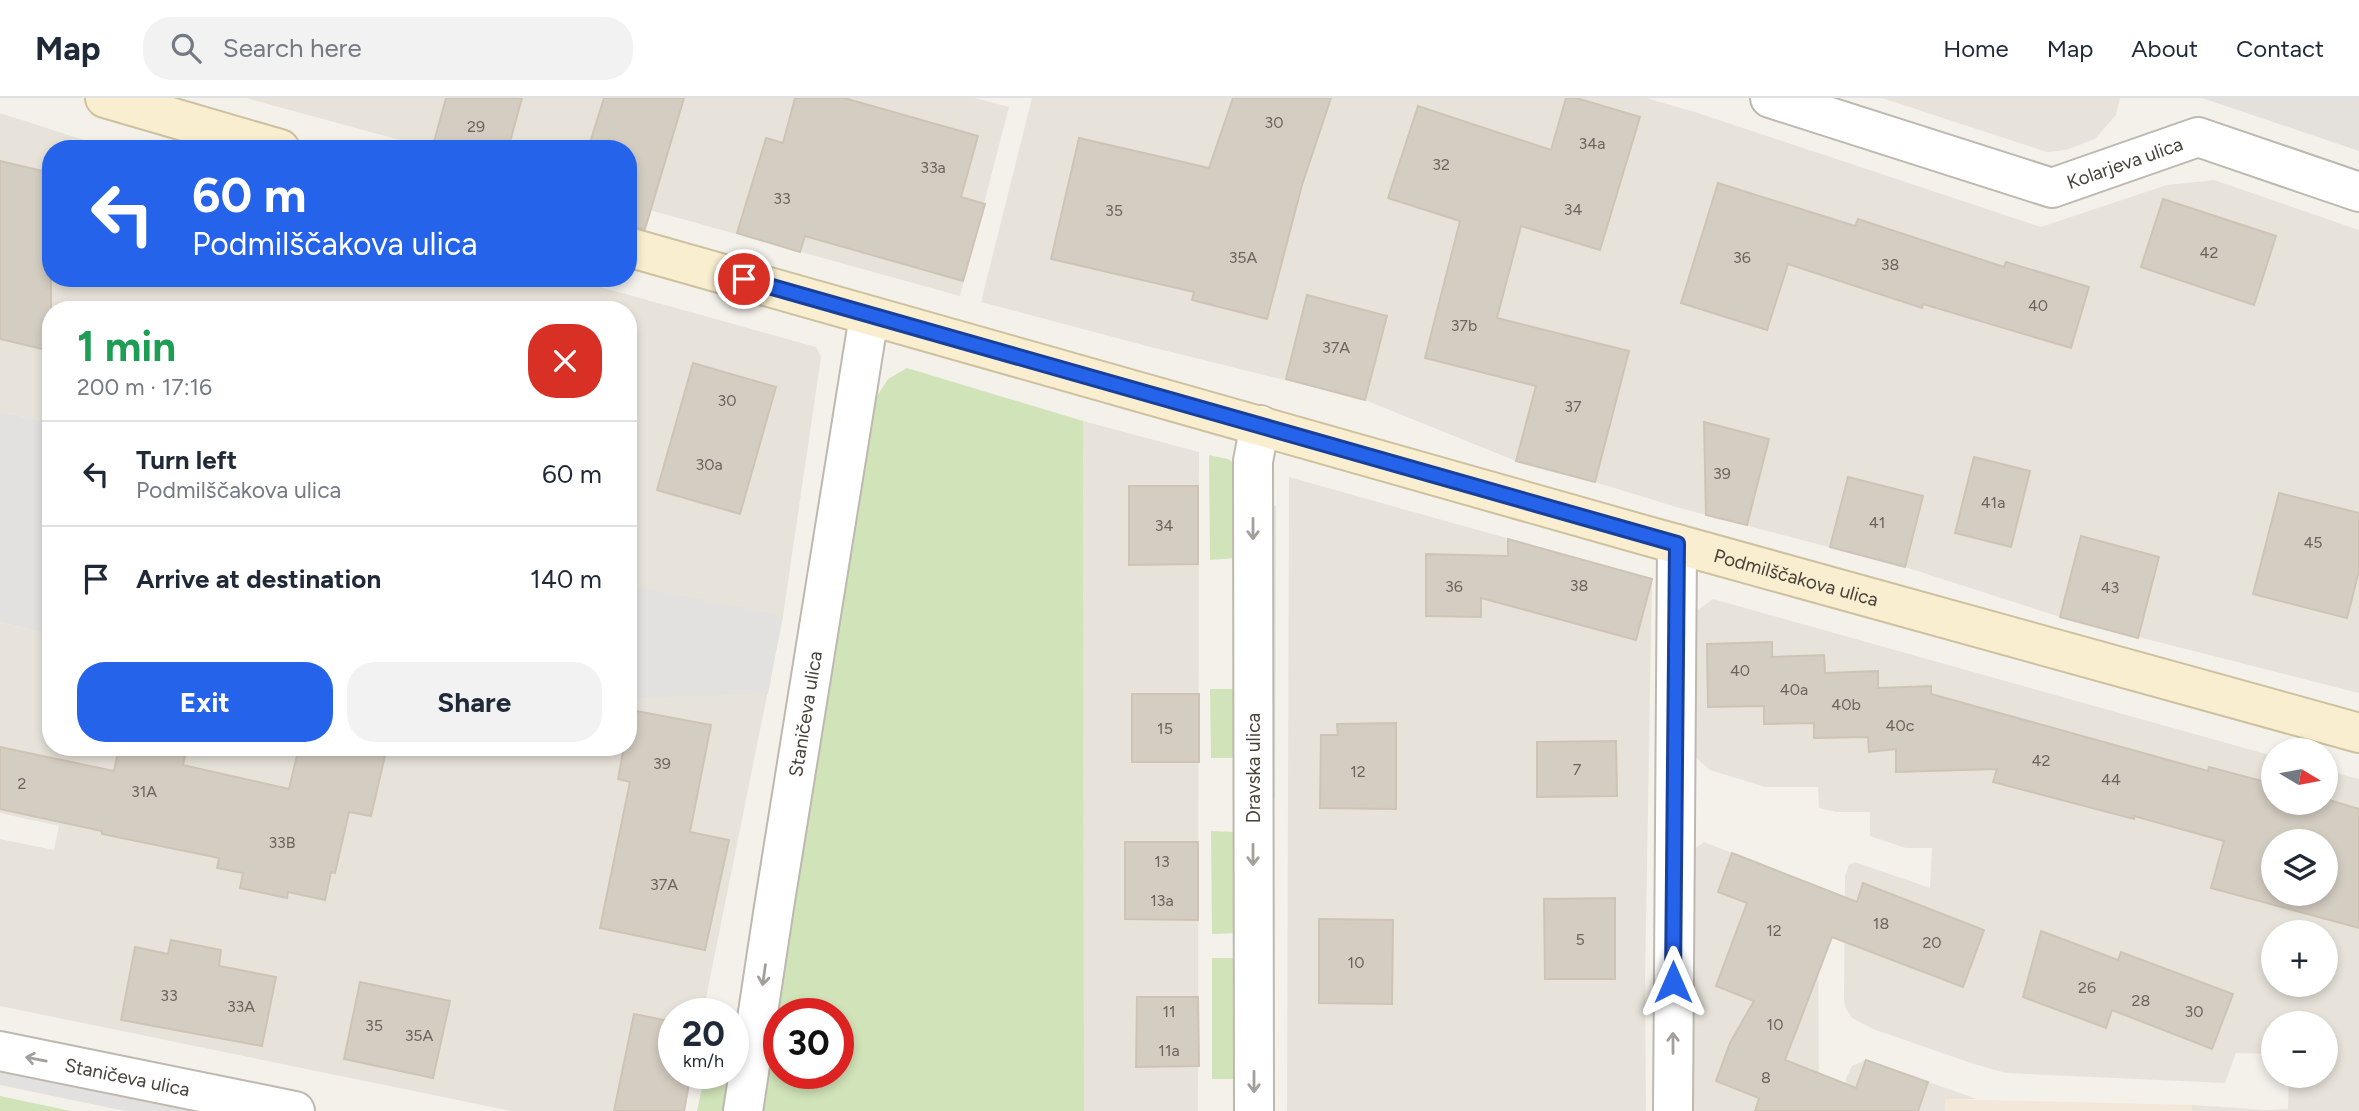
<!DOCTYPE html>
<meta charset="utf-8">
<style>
:root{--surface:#fff;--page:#f2f2f3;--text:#1f2937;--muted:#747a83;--line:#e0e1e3;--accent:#2563eb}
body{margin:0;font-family:Figtree,sans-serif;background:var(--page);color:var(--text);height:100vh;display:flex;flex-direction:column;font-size:26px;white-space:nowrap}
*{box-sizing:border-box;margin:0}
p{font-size:23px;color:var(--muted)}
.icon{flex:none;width:38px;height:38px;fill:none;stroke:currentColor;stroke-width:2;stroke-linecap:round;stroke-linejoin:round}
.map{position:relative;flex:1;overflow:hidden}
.drawer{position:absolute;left:42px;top:203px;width:595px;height:455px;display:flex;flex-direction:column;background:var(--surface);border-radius:28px;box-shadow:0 4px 10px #0003}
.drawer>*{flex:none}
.hud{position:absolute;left:42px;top:42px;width:595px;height:147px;border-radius:28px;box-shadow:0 4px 10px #0003;background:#2563eb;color:#fff;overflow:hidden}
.needle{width:46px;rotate:100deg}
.fabs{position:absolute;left:2261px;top:640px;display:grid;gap:14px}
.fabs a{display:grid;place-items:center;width:77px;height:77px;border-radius:50%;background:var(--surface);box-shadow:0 4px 10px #0003;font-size:35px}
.speed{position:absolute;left:658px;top:900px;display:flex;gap:14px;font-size:35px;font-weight:700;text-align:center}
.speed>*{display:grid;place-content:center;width:91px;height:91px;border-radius:50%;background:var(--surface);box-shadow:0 4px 10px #0003;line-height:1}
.speed small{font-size:18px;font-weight:400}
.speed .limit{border:10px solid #d22;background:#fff;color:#111}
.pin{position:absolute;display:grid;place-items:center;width:60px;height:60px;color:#fff;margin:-30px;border:4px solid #fff;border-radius:50%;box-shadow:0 2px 7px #0007}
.me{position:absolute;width:77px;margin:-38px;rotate:0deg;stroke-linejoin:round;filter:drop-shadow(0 0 5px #0008)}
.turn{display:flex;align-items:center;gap:24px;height:147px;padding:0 35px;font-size:32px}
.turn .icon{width:91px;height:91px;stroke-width:2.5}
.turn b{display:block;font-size:49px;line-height:60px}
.round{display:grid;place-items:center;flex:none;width:74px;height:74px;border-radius:28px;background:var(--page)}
.headline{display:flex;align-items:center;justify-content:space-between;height:119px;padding:0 35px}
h1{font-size:42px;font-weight:700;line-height:52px;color:#1e9e55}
.cta{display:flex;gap:14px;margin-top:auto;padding:14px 35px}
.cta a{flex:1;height:80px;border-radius:28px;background:var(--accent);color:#fff;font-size:28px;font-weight:700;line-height:80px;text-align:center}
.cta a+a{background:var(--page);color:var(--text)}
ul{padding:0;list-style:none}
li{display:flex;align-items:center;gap:21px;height:105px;padding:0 35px;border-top:2px solid var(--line)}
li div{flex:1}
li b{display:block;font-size:26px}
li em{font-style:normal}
header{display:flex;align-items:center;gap:42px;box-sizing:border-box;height:98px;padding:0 35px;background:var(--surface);border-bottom:2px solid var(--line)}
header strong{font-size:33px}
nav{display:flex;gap:38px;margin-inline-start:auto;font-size:24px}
.search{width:490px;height:63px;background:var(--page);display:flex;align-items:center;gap:18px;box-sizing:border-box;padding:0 24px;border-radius:28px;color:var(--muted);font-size:26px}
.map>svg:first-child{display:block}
.residential{fill:#e7e3da;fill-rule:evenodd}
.commercial{fill:#f3e7d9}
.industrial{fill:#e4e0dc}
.green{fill:#d1e3b9;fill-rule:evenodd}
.parking{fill:#e3e1df}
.building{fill:#d4cdc2;stroke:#cec4b6;stroke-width:2;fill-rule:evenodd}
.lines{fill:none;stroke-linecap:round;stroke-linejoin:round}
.street-casing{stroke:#beb8af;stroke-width:42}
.secondary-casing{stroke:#cec1a0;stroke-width:42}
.street{stroke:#fff;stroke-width:38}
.secondary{stroke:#f9eed0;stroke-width:38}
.oneway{stroke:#a3a09c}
.route-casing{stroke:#184099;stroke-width:18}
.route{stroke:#2563eb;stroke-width:12}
.labels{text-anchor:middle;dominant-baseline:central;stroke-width:6;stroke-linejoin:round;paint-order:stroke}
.number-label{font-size:16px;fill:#6a655c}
.street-label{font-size:19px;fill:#47423a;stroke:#fff}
</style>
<header>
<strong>Map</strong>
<div class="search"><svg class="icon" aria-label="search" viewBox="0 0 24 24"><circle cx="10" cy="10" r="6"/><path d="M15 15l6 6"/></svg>Search here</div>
<nav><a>Home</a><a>Map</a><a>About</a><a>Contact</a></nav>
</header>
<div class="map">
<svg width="2359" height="1013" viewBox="0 0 2359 1013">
<rect width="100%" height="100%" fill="#f4f1eb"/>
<!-- residential -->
<g class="residential">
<path d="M 246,0 L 975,0 L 1009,9 L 960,198 L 628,106 L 628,51 L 433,51 Z"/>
<path d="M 1032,0 L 1646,0 L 1698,15 L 2041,129 L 2167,87 L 2214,82 L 2359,132 L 2359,595 L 2060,519 L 1905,469 L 1676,409 L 1595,384 L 1516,363 L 1365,302 L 1143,247 L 981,204 Z"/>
<path d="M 1882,0 L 2120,0 L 2116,17 L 2095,41 L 2066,52 L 2047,54 Z"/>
<path d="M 0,15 L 112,51 L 51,51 L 51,180 L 568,180 L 816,249 L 821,259 L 783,518 L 703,915 L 674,915 L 674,975 L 691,975 L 684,1013 L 511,1013 L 0,908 L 0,741 L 54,752 L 59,728 L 0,715 L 0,524 L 51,537 L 51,649 L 628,649 L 628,212 L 51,212 L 51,324 L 0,314 Z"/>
<path d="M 1083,323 L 1199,354 L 1198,1013 L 1084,1013 Z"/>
<path d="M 1289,379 L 1652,481 L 1645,884 L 1646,1013 L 1287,1013 Z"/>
<path d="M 1713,501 L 2273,658 L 2273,705 L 2326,705 L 2326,672 L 2359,681 L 2359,1013 L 2192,1013 L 2192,1007 L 2266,1012 L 2288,1011 L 2289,978 L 2326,978 L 2326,926 L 2273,926 L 2273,956 L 2236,955 L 2225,985 L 2006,975 L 1974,966 L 1873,931 L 1852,920 L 1845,909 L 1844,901 L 1845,777 L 1849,767 L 1855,764 L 1930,790 L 1932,750 L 1906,750 L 1870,738 L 1870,714 L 1836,714 L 1819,710 L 1818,689 L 1765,689 L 1710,672 L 1694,658 L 1692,516 ZM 2273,744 L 2326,744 L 2326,796 L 2273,796 ZM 2273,835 L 2326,835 L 2326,887 L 2273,887 Z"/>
<path d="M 1704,744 L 1818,789 L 1819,1013 L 1692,1013 L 1693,752 Z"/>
<path d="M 1866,962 L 1977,1001 L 1945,1001 L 1945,1013 L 1845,1013 L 1846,980 L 1852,968 Z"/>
</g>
<!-- commercial -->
<path class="commercial" d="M 1945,1001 L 2192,1007 L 2192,1013 L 1945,1013 Z"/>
<!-- industrial -->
<path class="industrial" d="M 2202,0 L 2359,0 L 2359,53 Z"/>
<!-- green -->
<g class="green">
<path d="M 907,270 L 1083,323 L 1084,1013 L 761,1013 L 872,306 L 888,281 ZM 779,915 L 838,915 L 838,975 L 779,975 Z"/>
<path d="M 1209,357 L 1228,361 L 1234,365 L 1236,460 L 1210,462 Z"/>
<path d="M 1210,591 L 1237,591 L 1237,660 L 1211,660 Z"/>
<path d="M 1211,733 L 1238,734 L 1239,835 L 1212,836 Z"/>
<rect x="1212" y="860" width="27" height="121"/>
<path d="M 705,975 L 730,975 L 723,1013 L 697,1013 Z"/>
<path d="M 0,998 L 71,1013 L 0,1013 Z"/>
</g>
<!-- parking -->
<g class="parking">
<path d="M 0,314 L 51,324 L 51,537 L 0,524 Z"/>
<path d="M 1263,408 L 1276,408 L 1275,700 L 1262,700 Z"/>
<path d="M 628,487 L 783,518 L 768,596 L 628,600 Z"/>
<path d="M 0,972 L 201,1013 L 125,1013 L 0,987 Z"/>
</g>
<!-- building -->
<g class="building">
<path d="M 446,0 L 522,0 L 508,51 L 432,51 Z"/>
<path d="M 604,0 L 684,0 L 645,131 L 628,128 L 628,51 L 588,51 Z"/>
<path d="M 795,0 L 844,0 L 978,38 L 961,99 L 985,106 L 963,183 L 805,138 L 800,154 L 737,135 L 766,40 L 783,45 Z"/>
<path d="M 1233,0 L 1331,0 L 1302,87 L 1267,221 L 1192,202 L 1194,194 L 1051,161 L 1079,40 L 1209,70 Z"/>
<path d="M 1566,0 L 1576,0 L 1640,19 L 1600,152 L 1521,128 L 1497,220 L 1629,253 L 1595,384 L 1516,363 L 1536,288 L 1425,260 L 1460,123 L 1388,100 L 1418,8 L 1551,52 Z"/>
<path d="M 0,63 L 51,75 L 51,253 L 0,241 Z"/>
<path d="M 1718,85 L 1855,128 L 1858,121 L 2004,169 L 2006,164 L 2089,189 L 2071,250 L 1923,206 L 1922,210 L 1788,166 L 1767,232 L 1681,205 Z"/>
<path d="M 2163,101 L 2276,138 L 2254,207 L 2141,169 Z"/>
<path d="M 1307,197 L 1387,218 L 1365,302 L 1286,281 Z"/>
<path d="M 693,265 L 776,289 L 740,416 L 657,392 Z"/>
<path d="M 1704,324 L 1769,341 L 1747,427 L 1706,417 Z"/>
<path d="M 1974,359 L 2030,373 L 2011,449 L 1955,435 Z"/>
<path d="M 1848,379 L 1923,398 L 1905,469 L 1830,449 Z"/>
<path d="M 1129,388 L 1198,388 L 1198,466 L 1129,467 Z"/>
<path d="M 2279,395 L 2359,415 L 2359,473 L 2347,520 L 2253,496 Z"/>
<path d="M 2081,438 L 2159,459 L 2138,540 L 2060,519 Z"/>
<path d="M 1508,441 L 1652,481 L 1636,542 L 1481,500 L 1481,519 L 1426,518 L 1426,456 L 1508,458 Z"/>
<path d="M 1772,544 L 1772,559 L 1824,557 L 1825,575 L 1878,573 L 1878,590 L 1931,588 L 1931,596 L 2208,673 L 2209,669 L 2273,686 L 2273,705 L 2326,705 L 2326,701 L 2359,711 L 2359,830 L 2211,790 L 2224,743 L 2134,718 L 2134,721 L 1993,684 L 1997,671 L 1896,674 L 1896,651 L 1869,654 L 1868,639 L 1814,640 L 1814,625 L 1764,626 L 1764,608 L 1708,609 L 1707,546 ZM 2273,744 L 2326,744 L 2326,796 L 2273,796 Z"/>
<rect x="1132" y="596" width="67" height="68"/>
<path d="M 631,612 L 711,627 L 690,734 L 729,742 L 705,852 L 600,830 L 630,684 L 618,681 L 624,649 L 628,649 Z"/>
<path d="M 1396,625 L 1396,711 L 1320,710 L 1321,637 L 1338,637 L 1337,626 Z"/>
<path d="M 1616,643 L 1617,698 L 1537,699 L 1537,644 Z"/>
<path d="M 0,649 L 114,673 L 119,649 L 187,649 L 183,667 L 289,691 L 299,649 L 387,649 L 371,718 L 349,714 L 335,775 L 331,774 L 325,802 L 288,794 L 287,800 L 240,790 L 243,775 L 217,770 L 219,760 L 102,736 L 102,733 L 0,711 Z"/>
<path d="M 1125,744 L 1198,744 L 1198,822 L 1125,821 Z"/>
<path d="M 1732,755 L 1857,804 L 1863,785 L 1984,832 L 1963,889 L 1832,839 L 1785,962 L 1856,990 L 1866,962 L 1928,984 L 1918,1013 L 1755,1013 L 1759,1000 L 1716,983 L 1730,945 L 1754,903 L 1716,888 L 1747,805 L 1718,794 Z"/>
<path d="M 1615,800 L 1615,881 L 1545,881 L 1544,801 Z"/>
<path d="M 1319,821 L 1393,822 L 1392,906 L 1319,905 Z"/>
<path d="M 2041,833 L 2118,862 L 2121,854 L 2233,896 L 2212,951 L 2112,912 L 2106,930 L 2023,899 Z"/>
<path d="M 171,842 L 221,852 L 219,868 L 276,879 L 262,948 L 121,922 L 135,849 L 168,856 Z"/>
<path d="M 360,884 L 450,903 L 433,980 L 344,961 Z"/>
<path d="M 1137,899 L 1198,899 L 1199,968 L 1136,969 Z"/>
<path d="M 634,916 L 674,924 L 674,975 L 691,975 L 684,1013 L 614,1013 Z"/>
</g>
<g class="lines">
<!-- street casing -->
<g class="street-casing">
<g id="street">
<path id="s1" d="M 1770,0 L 2052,90 L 2198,39 L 2359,94"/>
<path id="s2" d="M 0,953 L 295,1013"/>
<path id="s3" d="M 743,1013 L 774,809 L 869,218"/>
<path d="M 1254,1013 L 1253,363 L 1260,327"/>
<path d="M 1673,1013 L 1677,446"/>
</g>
</g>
<!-- secondary casing -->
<g class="secondary-casing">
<g id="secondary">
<path d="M 105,0 L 280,51"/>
<path id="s4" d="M 628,149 L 1644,437 L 2359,635"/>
</g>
</g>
<!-- street -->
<use href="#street" class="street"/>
<!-- secondary -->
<use href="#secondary" class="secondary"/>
</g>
<!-- one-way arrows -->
<defs><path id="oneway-shaft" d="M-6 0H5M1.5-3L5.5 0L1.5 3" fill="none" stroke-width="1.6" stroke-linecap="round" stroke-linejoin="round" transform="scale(1.75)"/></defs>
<g class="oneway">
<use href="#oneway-shaft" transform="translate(1253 431) rotate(90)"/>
<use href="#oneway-shaft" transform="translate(1253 757) rotate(90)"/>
<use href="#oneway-shaft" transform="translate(764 877) rotate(98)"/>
<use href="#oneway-shaft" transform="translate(1673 945) rotate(-90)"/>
<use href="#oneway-shaft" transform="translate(36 961) rotate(-169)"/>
<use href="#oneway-shaft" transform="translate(1254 984) rotate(90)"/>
</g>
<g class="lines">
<!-- route casing -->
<g class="route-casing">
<path id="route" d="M 744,181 L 1677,446 L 1673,884"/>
</g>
<!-- route -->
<use href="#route" class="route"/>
</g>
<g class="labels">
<!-- number labels -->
<g class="number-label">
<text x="1274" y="24">30</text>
<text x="476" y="28">29</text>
<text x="1592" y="45">34a</text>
<text x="1441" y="66">32</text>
<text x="933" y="69">33a</text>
<text x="782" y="100">33</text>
<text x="1573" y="111">34</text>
<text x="1114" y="112">35</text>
<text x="2209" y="154">42</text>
<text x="1243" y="159">35A</text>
<text x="1742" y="159">36</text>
<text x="1890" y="166">38</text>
<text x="2038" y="207">40</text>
<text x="1464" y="227">37b</text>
<text x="1336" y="249">37A</text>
<text x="727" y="302">30</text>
<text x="1573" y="308">37</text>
<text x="709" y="366">30a</text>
<text x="1722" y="375">39</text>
<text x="1993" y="404">41a</text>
<text x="1877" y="424">41</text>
<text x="1164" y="427">34</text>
<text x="2313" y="444">45</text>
<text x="1579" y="487">38</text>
<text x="1454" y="488">36</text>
<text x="2110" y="489">43</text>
<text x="1740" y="572">40</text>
<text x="1794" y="591">40a</text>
<text x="1846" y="606">40b</text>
<text x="1900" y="627">40c</text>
<text x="1165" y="630">15</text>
<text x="2041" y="662">42</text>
<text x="662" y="665">39</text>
<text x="1577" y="671">7</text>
<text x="1358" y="673">12</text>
<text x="2111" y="681">44</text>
<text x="22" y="685">2</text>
<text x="144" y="693">31A</text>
<text x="282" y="744">33B</text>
<text x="1162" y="763">13</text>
<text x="664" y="786">37A</text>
<text x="1162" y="802">13a</text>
<text x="1881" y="825">18</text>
<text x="1774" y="832">12</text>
<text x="1580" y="841">5</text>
<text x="1932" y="844">20</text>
<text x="1356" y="864">10</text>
<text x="2087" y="889">26</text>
<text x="169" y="897">33</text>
<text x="2141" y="902">28</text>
<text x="241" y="908">33A</text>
<text x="1169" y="913">11</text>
<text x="2194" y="913">30</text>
<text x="1775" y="926">10</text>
<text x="374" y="927">35</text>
<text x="419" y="937">35A</text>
<text x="1169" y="952">11a</text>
<text x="1766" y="979">8</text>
</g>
<!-- street labels -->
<g class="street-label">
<text stroke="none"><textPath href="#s1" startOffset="373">Kolarjeva ulica</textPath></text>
<text stroke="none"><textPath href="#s4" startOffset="1214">Podmilščakova ulica</textPath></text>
<text stroke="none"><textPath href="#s3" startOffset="402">Staničeva ulica</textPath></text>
<text transform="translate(1253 670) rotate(-90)">Dravska ulica</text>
<text stroke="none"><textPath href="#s2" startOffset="130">Staničeva ulica</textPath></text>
</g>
</g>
</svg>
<div class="fabs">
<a><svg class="needle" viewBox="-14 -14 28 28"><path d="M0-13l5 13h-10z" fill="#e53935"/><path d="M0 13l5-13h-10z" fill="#747a83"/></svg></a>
<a><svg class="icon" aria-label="layers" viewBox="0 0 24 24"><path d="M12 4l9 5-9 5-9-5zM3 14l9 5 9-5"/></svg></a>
<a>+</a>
<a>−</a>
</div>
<div class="speed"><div>20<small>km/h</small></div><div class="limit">30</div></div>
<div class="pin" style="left:744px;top:181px;background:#d93025"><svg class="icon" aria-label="arrive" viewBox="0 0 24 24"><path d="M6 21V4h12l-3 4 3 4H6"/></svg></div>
<svg class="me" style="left:1673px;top:884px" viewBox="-20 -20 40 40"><path d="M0-17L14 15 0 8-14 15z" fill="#2563eb" stroke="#fff" stroke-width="4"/></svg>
<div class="hud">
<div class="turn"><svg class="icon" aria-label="left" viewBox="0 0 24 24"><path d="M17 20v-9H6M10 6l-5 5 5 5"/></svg><div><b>60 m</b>Podmilščakova ulica</div></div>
</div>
<section class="drawer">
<div class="headline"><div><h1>1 min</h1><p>200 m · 17:16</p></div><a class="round" style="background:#d93025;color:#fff"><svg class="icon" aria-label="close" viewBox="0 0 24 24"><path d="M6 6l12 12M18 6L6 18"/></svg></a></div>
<ul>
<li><svg class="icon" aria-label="left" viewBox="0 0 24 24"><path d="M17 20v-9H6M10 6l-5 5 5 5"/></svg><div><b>Turn left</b><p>Podmilščakova ulica</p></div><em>60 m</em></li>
<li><svg class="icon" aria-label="arrive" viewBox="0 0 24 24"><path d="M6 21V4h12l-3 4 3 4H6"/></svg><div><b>Arrive at destination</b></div><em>140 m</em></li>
</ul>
<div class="cta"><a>Exit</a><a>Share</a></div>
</section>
</div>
